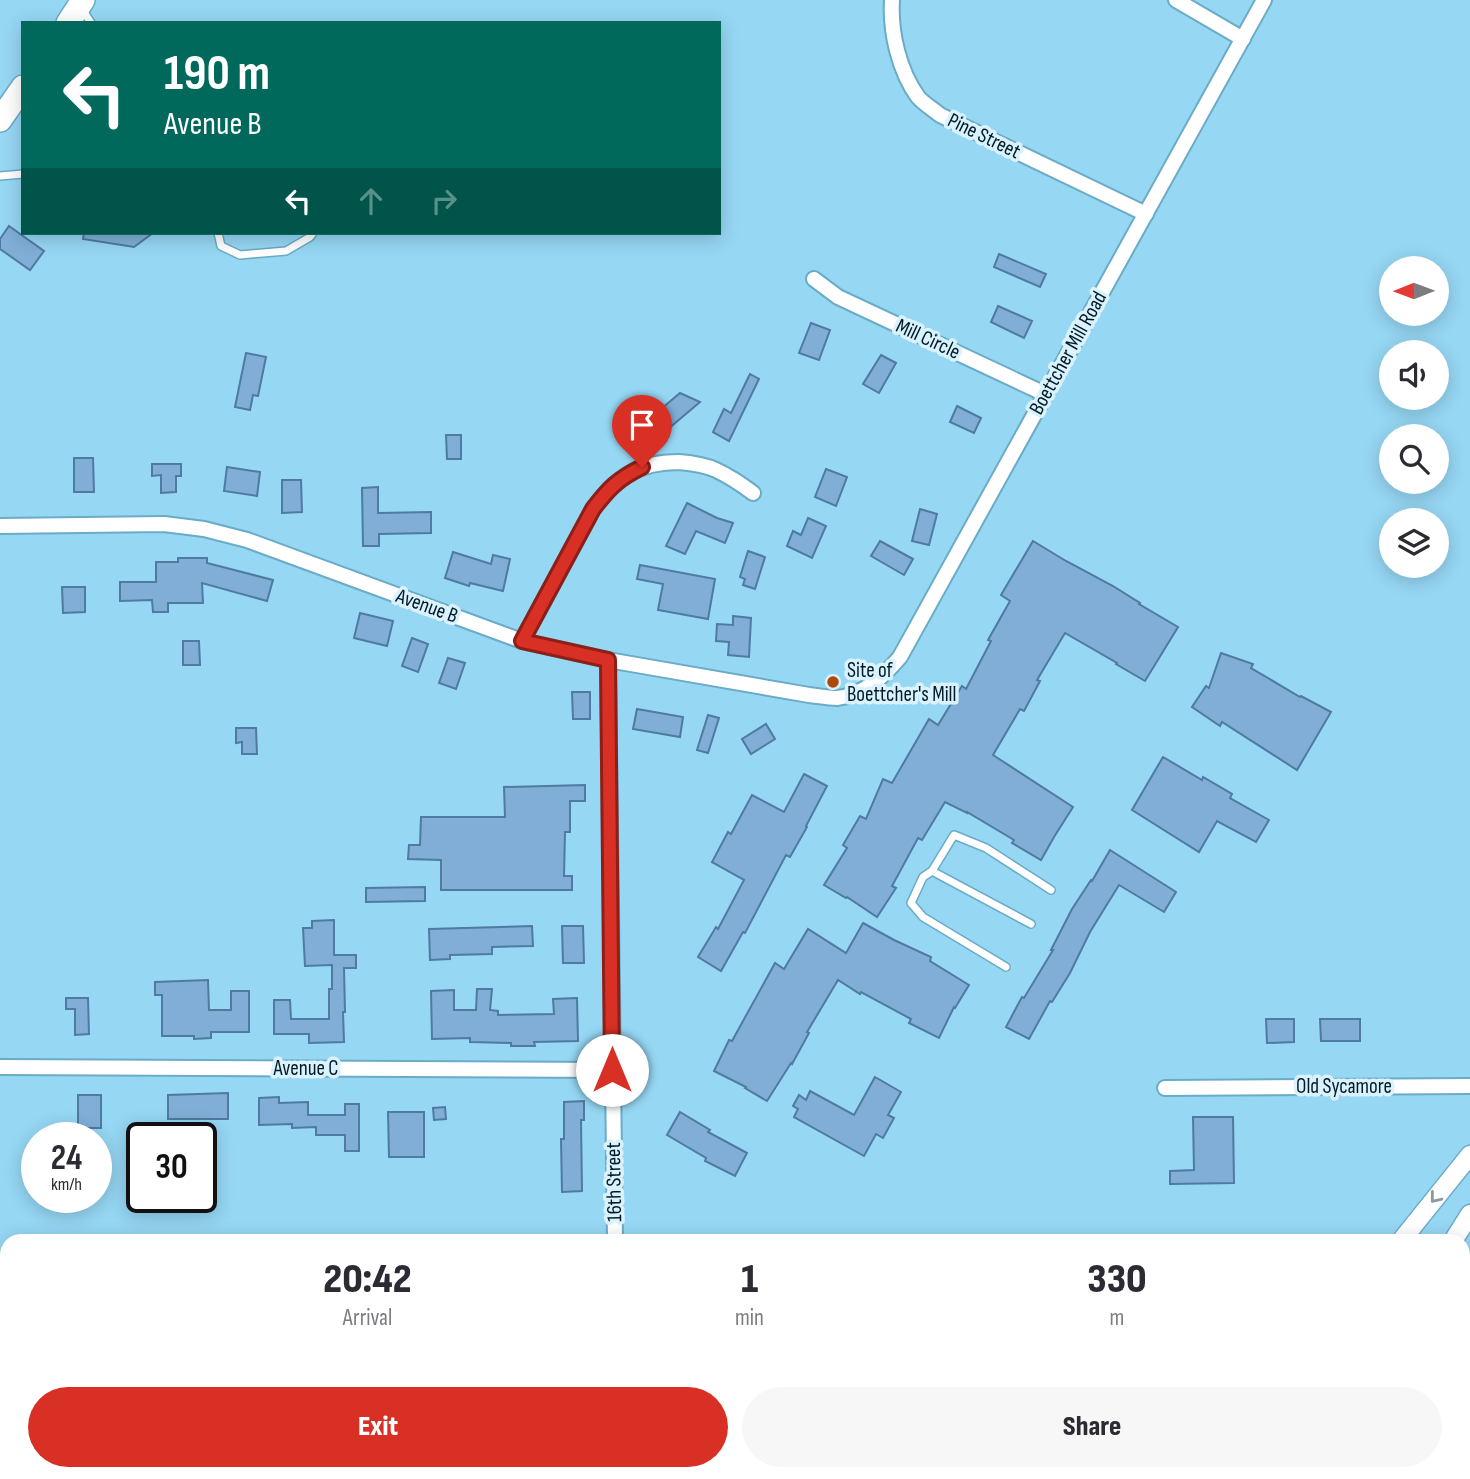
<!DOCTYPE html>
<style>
:root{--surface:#fff;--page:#f7f7f7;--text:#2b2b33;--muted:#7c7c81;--accent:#d93025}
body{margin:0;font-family:"Sofia Sans Condensed",sans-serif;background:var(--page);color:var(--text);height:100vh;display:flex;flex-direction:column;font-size:26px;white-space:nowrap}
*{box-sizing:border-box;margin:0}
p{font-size:23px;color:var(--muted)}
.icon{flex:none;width:38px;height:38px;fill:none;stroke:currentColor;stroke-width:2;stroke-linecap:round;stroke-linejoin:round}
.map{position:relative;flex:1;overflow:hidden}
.panel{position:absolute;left:0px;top:1234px;width:1470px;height:247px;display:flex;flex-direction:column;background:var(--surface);border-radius:21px 21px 0 0;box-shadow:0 4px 18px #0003}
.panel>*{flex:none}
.top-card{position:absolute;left:21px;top:21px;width:700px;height:214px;border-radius:0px;box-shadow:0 4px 18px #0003;background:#00695c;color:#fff;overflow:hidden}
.needle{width:46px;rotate:269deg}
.fabs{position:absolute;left:1379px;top:256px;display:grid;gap:14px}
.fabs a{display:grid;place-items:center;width:70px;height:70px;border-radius:50%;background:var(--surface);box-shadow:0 4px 18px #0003;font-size:35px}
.speed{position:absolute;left:21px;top:1122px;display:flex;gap:14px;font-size:35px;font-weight:700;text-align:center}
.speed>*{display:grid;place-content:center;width:91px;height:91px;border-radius:50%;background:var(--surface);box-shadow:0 4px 18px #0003;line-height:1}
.speed small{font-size:18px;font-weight:400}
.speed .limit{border:4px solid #111;border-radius:10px;background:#fff;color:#111}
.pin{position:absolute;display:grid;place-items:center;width:60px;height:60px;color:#fff;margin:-72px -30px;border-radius:50% 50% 50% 0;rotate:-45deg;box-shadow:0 0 7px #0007}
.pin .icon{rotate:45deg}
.me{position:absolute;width:77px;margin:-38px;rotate:0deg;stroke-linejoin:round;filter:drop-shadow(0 0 5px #0008)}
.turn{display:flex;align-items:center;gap:24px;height:147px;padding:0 28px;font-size:32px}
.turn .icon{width:91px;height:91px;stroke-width:2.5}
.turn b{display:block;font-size:49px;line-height:60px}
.lanes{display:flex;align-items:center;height:66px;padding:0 28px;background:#0003;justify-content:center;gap:35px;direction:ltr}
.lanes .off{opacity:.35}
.eta{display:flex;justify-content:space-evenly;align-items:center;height:119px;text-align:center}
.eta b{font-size:42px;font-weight:800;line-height:49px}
.primary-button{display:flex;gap:14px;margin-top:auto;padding:14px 28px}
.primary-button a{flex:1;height:80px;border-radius:42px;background:var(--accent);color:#fff;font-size:28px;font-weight:800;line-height:80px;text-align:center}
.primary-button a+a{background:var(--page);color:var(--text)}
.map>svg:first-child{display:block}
.building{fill:#81aed7;stroke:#4f7aa1;stroke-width:2}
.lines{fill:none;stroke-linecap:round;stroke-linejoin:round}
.service-casing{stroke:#6aabc6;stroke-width:10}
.minor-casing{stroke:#6aabc6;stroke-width:18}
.tertiary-casing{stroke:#6aabc6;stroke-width:21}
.primary-casing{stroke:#6aabc6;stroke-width:26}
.service{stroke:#fff;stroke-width:7}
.minor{stroke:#fff;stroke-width:14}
.tertiary{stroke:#fff;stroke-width:18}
.primary{stroke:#fff;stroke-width:23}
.oneway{stroke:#8d999d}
.route-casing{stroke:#8d1f18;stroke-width:18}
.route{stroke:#d93025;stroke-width:12}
.poi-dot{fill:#ab4a06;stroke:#d9f2fe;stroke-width:2.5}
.labels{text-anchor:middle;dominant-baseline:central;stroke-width:7;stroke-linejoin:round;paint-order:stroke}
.street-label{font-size:21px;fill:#021c26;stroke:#d9f2fe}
.poi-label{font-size:21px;fill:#021c26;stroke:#d9f2fe;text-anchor:start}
</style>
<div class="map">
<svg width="1470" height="1479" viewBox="0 0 1470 1479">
<rect width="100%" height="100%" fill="#96d7f4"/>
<!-- building -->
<g class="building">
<path d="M 9,226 L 44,251 L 30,270 L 0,249 L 0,239 Z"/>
<path d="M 84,233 L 153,233 L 134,247 L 83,239 Z"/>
<path d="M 999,254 L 1046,274 L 1040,287 L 994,267 Z"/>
<path d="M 998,306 L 1032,321 L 1024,338 L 991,322 Z"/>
<path d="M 811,323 L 830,330 L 819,360 L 799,353 Z"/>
<path d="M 246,353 L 266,357 L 258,396 L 253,395 L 250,410 L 235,407 Z"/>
<path d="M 881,355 L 896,363 L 879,393 L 863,384 Z"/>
<path d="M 750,374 L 759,379 L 729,441 L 713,432 L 724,409 L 731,413 Z"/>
<path d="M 680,393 L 700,402 L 668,429 L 655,414 Z"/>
<path d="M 957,406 L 981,418 L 974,433 L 950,422 Z"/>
<path d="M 446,435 L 461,435 L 461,459 L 447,459 Z"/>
<path d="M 74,458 L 93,458 L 94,492 L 74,492 Z"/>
<path d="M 152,464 L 181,464 L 181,476 L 176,476 L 176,492 L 161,493 L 161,475 L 152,476 Z"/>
<path d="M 227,467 L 260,472 L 257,496 L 224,491 Z"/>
<path d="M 826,469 L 847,477 L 836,506 L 815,497 Z"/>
<path d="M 282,480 L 301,480 L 302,512 L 282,513 Z"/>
<path d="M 378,487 L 378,513 L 431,512 L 431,533 L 379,534 L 379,546 L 363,546 L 362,488 Z"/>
<path d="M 687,503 L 717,518 L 733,523 L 725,543 L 696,531 L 685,554 L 666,546 Z"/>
<path d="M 920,509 L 937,514 L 929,545 L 912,541 Z"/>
<path d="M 808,518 L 826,526 L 812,558 L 787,546 L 793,531 L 801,535 Z"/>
<path d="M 880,541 L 913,559 L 904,575 L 871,556 Z"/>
<path d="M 1033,541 L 1066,561 L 1113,586 L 1140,603 L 1139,604 L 1178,627 L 1145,681 L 1116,664 L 1117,663 L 1065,633 L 1037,680 L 1040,681 L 1024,711 L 1020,709 L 993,755 L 1073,807 L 1054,837 L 1041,860 L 1012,843 L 1014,840 L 967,812 L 967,813 L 945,802 L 922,840 L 918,838 L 892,886 L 896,888 L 877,917 L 847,897 L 846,898 L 824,885 L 847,848 L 843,845 L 860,816 L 866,819 L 883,779 L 892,783 L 929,719 L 938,725 L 962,686 L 966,689 L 991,641 L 988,640 L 1010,601 L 1001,595 Z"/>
<path d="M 748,551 L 765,557 L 755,589 L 743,585 L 745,579 L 740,577 Z"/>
<path d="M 453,552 L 491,564 L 493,555 L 510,559 L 503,591 L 470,583 L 469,586 L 445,578 Z"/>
<path d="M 178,558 L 207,558 L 207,563 L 273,580 L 267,601 L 202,583 L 203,603 L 168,603 L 168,612 L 153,612 L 152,600 L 120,601 L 120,582 L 156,582 L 156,562 L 178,562 Z"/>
<path d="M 640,565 L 715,579 L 708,619 L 658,610 L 663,584 L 637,579 Z"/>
<path d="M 62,587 L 85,587 L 85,612 L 63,613 Z"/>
<path d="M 360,613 L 393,621 L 387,646 L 354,638 Z"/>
<path d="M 733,616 L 751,618 L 749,657 L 728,655 L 729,642 L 716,641 L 717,624 L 733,625 Z"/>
<path d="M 412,638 L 428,644 L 418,672 L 402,666 Z"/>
<path d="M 183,641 L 199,641 L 200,665 L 183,665 Z"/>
<path d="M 1221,653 L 1253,664 L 1251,668 L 1300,697 L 1301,696 L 1331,712 L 1297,770 L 1222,722 L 1220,726 L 1192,707 L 1206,686 L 1209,688 Z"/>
<path d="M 448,658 L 465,663 L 456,689 L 439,683 Z"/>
<path d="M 572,692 L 590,692 L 590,719 L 573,719 Z"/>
<path d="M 637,709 L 683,717 L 680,737 L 633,729 Z"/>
<path d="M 708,715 L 719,718 L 708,753 L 697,750 Z"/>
<path d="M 766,724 L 775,739 L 751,754 L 742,739 Z"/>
<path d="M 236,728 L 256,728 L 257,754 L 242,754 L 242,742 L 236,743 Z"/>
<path d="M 1163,757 L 1202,780 L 1203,777 L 1232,794 L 1230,798 L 1269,820 L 1256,842 L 1217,821 L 1199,852 L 1132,810 Z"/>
<path d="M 804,774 L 827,786 L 806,826 L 807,827 L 790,857 L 786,855 L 745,933 L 743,932 L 721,971 L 698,957 L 716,927 L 718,929 L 744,880 L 712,862 L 728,832 L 731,834 L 752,795 L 784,812 Z"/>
<path d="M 585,785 L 585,801 L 570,801 L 570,832 L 565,832 L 564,876 L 572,876 L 572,890 L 441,890 L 441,860 L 408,859 L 409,845 L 420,845 L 421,817 L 505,817 L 504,787 Z"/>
<path d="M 1110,850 L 1176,892 L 1164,912 L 1119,885 L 1090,932 L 1070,973 L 1052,1002 L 1050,1001 L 1029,1039 L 1006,1027 L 1022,997 L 1024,998 L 1053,950 L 1051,950 L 1072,909 L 1091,880 L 1092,881 Z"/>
<path d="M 425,887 L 425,901 L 366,902 L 366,888 Z"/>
<path d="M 334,920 L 334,955 L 356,955 L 356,968 L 344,968 L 345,1012 L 343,1012 L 344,1042 L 309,1043 L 309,1034 L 274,1034 L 274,1000 L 290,1000 L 291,1019 L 329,1019 L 329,989 L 332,989 L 332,965 L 305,966 L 303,928 L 312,928 L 312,921 Z"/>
<path d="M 863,923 L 894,940 L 931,957 L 930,961 L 969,985 L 955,1008 L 954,1007 L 939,1038 L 909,1023 L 911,1019 L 861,992 L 860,994 L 838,980 L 807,1032 L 809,1033 L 792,1064 L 791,1063 L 767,1101 L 745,1088 L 746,1087 L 714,1071 L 729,1040 L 732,1041 L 775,963 L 784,969 L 808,929 L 846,953 Z"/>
<path d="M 532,926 L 533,946 L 492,947 L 492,954 L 450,955 L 450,959 L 430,960 L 429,929 Z"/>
<path d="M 562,926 L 583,926 L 584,963 L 563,963 Z"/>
<path d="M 208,980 L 209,1010 L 231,1010 L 231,991 L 249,991 L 249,1032 L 211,1032 L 211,1038 L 194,1039 L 194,1036 L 162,1036 L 162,995 L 155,995 L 155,982 Z"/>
<path d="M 477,989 L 492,989 L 490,1010 L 498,1011 L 498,1015 L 554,1014 L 553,999 L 577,998 L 578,1041 L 534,1042 L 535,1046 L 511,1046 L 511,1043 L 470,1042 L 470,1038 L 432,1039 L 431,991 L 454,990 L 454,1010 L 476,1010 Z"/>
<path d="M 66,998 L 88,998 L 89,1034 L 75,1035 L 75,1009 L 66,1009 Z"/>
<path d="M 1266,1019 L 1294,1019 L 1294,1042 L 1267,1043 Z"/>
<path d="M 1320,1019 L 1360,1019 L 1360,1041 L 1321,1041 Z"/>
<path d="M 875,1077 L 901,1092 L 888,1115 L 894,1118 L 883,1138 L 876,1134 L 864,1156 L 794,1117 L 798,1109 L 793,1106 L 799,1095 L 806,1100 L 810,1091 L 854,1115 Z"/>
<path d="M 228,1093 L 228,1119 L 168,1119 L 168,1095 Z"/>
<rect x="78" y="1095" width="23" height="33"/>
<path d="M 279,1097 L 279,1103 L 308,1102 L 308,1115 L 345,1115 L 345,1104 L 359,1104 L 359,1151 L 345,1151 L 345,1135 L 316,1135 L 316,1127 L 292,1128 L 292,1124 L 259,1125 L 259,1098 Z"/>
<path d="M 584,1101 L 584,1120 L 581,1120 L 582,1191 L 562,1192 L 561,1139 L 564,1139 L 564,1102 Z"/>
<path d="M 445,1107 L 446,1119 L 434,1120 L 433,1108 Z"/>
<path d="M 388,1112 L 424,1112 L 424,1157 L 389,1157 Z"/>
<path d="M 680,1112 L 710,1130 L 708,1132 L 747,1153 L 735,1176 L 705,1161 L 706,1158 L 667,1135 Z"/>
<path d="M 1193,1117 L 1233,1117 L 1234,1183 L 1170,1184 L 1170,1171 L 1194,1170 Z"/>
</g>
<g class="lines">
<!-- service casing -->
<g class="service-casing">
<g id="service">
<path d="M 82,9 L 91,23"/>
<path d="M 0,176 L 23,174"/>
<path d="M 218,233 L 221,246 L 240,255 L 286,251 L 310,237 L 313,233"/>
<path d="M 932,871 L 1031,924"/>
<path d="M 1006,967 L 923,917 L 911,903 L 923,877 L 932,871 L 954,835 L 986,848 L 1051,890"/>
<path d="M 1463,1339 L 1470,1337"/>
</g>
</g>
<!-- minor casing -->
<g class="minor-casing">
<g id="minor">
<path d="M 892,0 C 890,32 899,71 918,97 C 924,104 933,109 940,115 L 1146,214"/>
<path d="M 1176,0 L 1243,39"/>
<path d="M 814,279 L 838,297 L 1045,394"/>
<path d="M 0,526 L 164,524 L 204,529 L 247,540 L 522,641 L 608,660 L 809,695 C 818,696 828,698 837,698 C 864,695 883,677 900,657 L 1264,0"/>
<path d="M 522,641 L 593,509 C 616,477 638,462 679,462 C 691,463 705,465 716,470 C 729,476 741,484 753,493"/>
<path d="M 608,660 L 615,1241"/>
<path d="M 0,1067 L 612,1070"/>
<path d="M 1165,1088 L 1470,1086"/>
<path d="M 619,1474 L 620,1479"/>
</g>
</g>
<!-- tertiary casing -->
<g class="tertiary-casing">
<g id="tertiary">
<path d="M 1401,1241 L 1470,1155"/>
<path d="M 1453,1241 L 1470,1214"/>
<path d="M 1463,1376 L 1470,1373"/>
<path d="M 1240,1479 L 1252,1474"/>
<path d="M 1294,1479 L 1297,1474"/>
<path d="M 1324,1479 L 1326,1474"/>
</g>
</g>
<!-- primary casing -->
<g class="primary-casing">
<g id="primary">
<path d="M 68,23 L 83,0"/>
<path d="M 0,120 L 23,87"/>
</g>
</g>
<!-- service -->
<use href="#service" class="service"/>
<!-- minor -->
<use href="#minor" class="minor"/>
<!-- tertiary -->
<use href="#tertiary" class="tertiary"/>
<!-- primary -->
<use href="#primary" class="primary"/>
</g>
<!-- one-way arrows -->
<defs><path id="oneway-chevron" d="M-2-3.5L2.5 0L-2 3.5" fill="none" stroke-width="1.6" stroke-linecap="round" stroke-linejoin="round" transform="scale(1.75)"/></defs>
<use class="oneway" href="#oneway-chevron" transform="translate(1435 1198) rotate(129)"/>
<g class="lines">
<!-- route casing -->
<g class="route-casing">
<path id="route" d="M 612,1070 L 608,660 L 522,641 L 593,509 C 609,488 618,479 642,467"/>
</g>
<!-- route -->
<use href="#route" class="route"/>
</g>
<!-- markers -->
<circle class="poi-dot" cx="833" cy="682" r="7"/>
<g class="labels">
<!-- street labels -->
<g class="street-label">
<text transform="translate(984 136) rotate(26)">Pine Street</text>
<text transform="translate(928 339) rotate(25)">Mill Circle</text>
<text transform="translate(1068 353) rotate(-61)">Boettcher Mill Road</text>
<text transform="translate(427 606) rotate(20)">Avenue B</text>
<text x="306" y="1068">Avenue C</text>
<text x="1344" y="1086">Old Sycamore</text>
<text transform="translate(614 1182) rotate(-91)">16th Street</text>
</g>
<!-- poi labels -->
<g class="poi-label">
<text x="847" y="670">Site of<tspan x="847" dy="24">Boettcher's Mill</tspan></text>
</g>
</g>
</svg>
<div class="fabs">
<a><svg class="needle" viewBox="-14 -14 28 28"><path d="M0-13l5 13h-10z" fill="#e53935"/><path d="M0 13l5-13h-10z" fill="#7c7c81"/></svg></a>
<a><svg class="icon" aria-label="sound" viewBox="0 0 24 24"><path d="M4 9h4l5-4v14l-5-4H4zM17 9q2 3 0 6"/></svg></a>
<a><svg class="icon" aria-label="search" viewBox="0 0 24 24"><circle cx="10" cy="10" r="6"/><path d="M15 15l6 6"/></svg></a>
<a><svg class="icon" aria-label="layers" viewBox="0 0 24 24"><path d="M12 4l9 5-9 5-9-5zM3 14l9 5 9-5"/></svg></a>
</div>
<div class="speed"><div>24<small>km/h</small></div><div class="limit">30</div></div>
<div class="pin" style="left:642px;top:467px;background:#d93025"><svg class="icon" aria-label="arrive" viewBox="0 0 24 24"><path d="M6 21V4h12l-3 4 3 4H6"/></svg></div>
<svg class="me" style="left:612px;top:1070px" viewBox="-20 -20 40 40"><circle r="19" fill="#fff"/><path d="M0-13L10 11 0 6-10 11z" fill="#d93025"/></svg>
<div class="top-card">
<div class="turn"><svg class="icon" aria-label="left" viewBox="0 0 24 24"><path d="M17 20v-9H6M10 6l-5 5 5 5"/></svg><div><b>190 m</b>Avenue B</div></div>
<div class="lanes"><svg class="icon" aria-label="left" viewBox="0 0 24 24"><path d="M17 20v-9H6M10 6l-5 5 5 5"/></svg><svg class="icon off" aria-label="ahead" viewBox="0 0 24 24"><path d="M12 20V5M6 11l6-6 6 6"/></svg><svg class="icon off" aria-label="right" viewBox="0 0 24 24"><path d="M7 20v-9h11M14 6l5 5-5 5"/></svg></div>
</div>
<section class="panel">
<div class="eta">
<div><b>20:42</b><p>Arrival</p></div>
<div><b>1</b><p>min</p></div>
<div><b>330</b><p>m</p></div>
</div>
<div class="primary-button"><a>Exit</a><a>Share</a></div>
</section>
</div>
